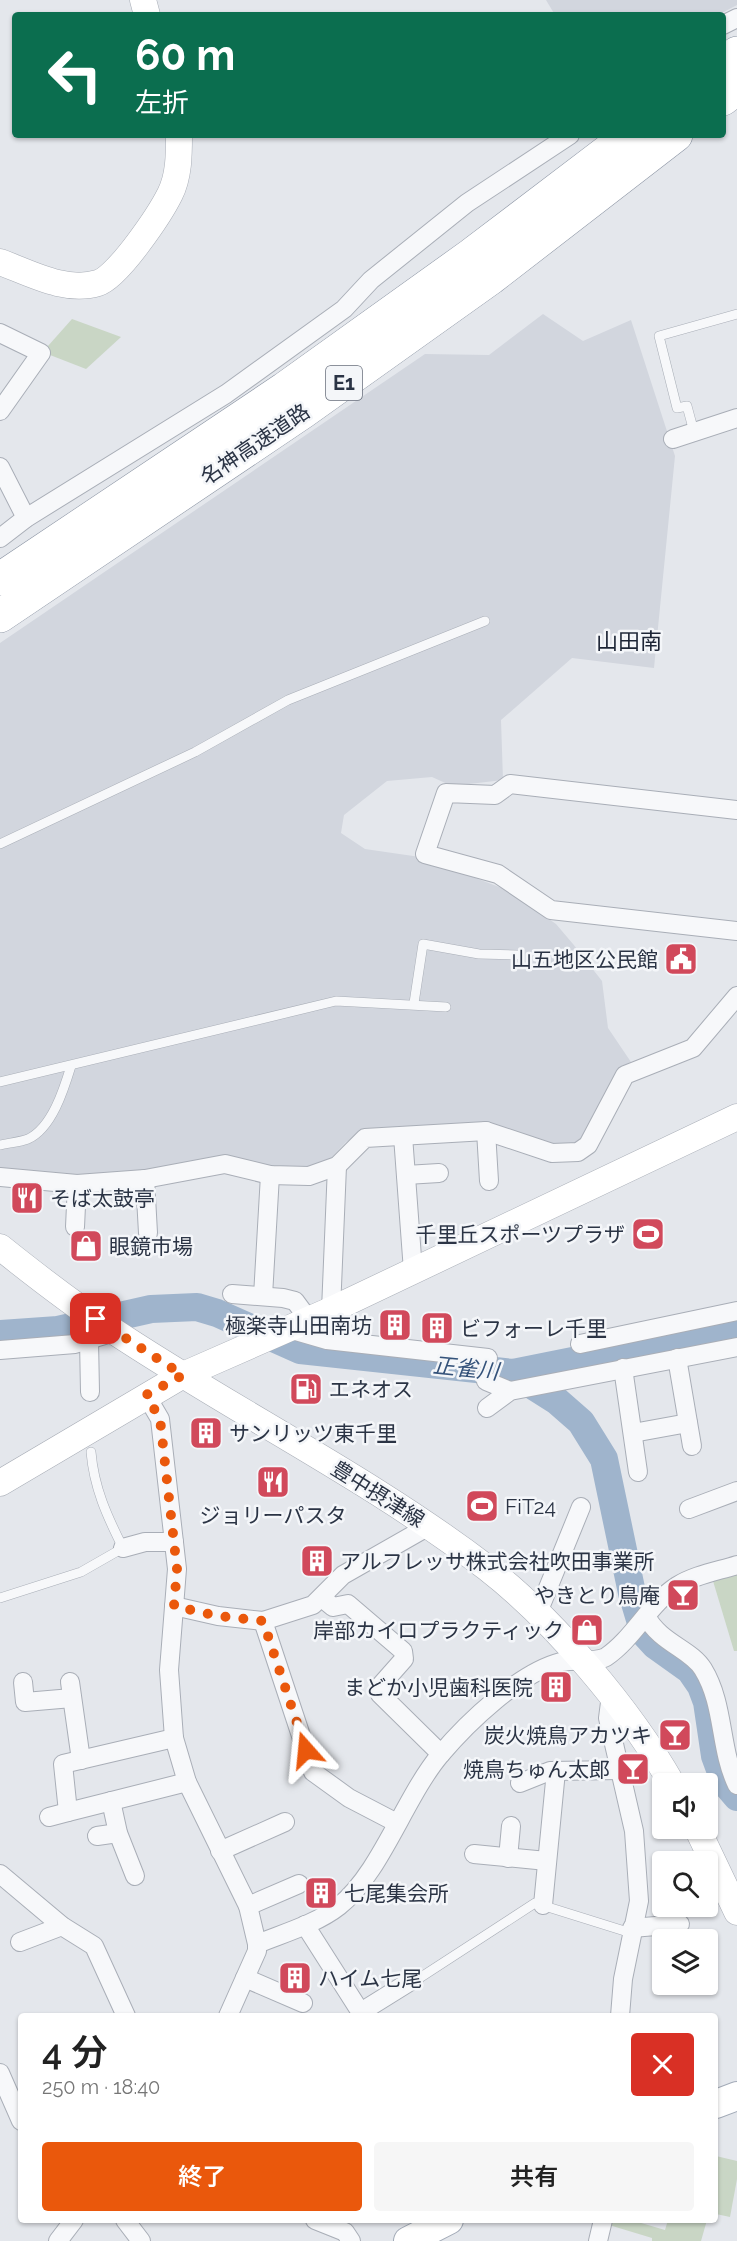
<!DOCTYPE html>
<html lang="ja">
<meta charset="utf-8">
<style>
:root{--surface:#fff;--page:#f6f6f6;--text:#222;--muted:#767676;--accent:#ea580c}
body{margin:0;font-family:Raleway,"Noto Sans JP",sans-serif;background:var(--page);color:var(--text);height:100vh;display:flex;flex-direction:column;font-size:22px;white-space:nowrap}
*{box-sizing:border-box;margin:0}
p{font-size:20px;color:var(--muted)}
.icon{flex:none;width:33px;height:33px;fill:none;stroke:currentColor;stroke-width:2;stroke-linecap:round;stroke-linejoin:round}
.map{position:relative;flex:1;overflow:hidden}
.drawer{position:absolute;left:18px;top:2013px;width:700px;height:210px;display:flex;flex-direction:column;background:var(--surface);border-radius:6px;box-shadow:0 2px 4px #0004}
.drawer>*{flex:none}
.guide{position:absolute;left:12px;top:12px;width:714px;height:126px;border-radius:6px;box-shadow:0 2px 4px #0004;background:#0b6e4f;color:#fff;overflow:hidden}
.buttons{position:absolute;left:652px;top:1773px;display:grid;gap:12px}
.buttons a{display:grid;place-items:center;width:66px;height:66px;border-radius:6px;background:var(--surface);box-shadow:0 2px 4px #0004;font-size:30px}
.pin{position:absolute;display:grid;place-items:center;width:51px;height:51px;color:#fff;margin:-26px;border-radius:12px;box-shadow:0 3px 9px #0006}
.me{position:absolute;width:66px;margin:-33px;rotate:342deg;stroke-linejoin:round;filter:drop-shadow(0 0 4px #0008)}
.turn{display:flex;align-items:center;gap:21px;height:126px;padding:0 24px;font-size:27px}
.turn .icon{width:78px;height:78px;stroke-width:2.5}
.turn b{display:block;font-size:42px;line-height:51px}
.round{display:grid;place-items:center;flex:none;width:63px;height:63px;border-radius:6px;background:var(--page)}
.summary{display:flex;align-items:center;justify-content:space-between;height:102px;padding:0 24px}
h1{font-size:36px;font-weight:600;line-height:45px}
.cta{display:flex;gap:12px;margin-top:auto;padding:12px 24px}
.cta a{flex:1;height:69px;border-radius:6px;background:var(--accent);color:#fff;font-size:24px;font-weight:600;line-height:69px;text-align:center}
.cta a+a{background:var(--page);color:var(--text)}
.map>svg:first-child{display:block}
.built{fill:#d2d6de}
.green{fill:#c9d6c5}
.lines{fill:none;stroke-linecap:round;stroke-linejoin:round}
.river{stroke:#9fb4cc;stroke-width:28}
.lane-casing{stroke:#a9aeb7;stroke-width:10}
.street-casing{stroke:#a9aeb7;stroke-width:20}
.secondary-casing{stroke:#a9aeb7;stroke-width:27}
.primary-casing{stroke:#a3abb8;stroke-width:30}
.highway-casing{stroke:#8b94a3;stroke-width:34}
.lane{stroke:#f7f8fa;stroke-width:9}
.street{stroke:#f7f8fa;stroke-width:18}
.secondary{stroke:#fff;stroke-width:26}
.primary{stroke:#fff;stroke-width:28}
.highway{stroke:#fff;stroke-width:33}
.route{stroke:#ea580c;stroke-width:10;stroke-dasharray:0 18}
.labels{text-anchor:middle;dominant-baseline:central;stroke-width:5;stroke-linejoin:round;paint-order:stroke}
.shield{fill:#f4f6f9;stroke:#676e7b;stroke-width:1.5}
.shield-label{font-size:20px;font-weight:bold;fill:#2b3445}
.street-label{font-size:21px;fill:#2b3445;stroke:#f4f6f9}
.poi-label{font-size:21px;fill:#2b3445;stroke:#f4f6f9;text-anchor:start}
.neighbourhood-label{font-size:22px;fill:#1d2536;stroke:#f4f6f9}
.water-label{font-size:22px;font-style:italic;fill:#34527a;stroke:#f4f6f9}
</style>
<div class="map">
<svg width="737" height="2241" viewBox="0 0 737 2241">
<rect width="100%" height="100%" fill="#e4e7ec"/>
<!-- built -->
<g class="built">
<path d="M 546,0 L 737,0 L 737,5 L 718,15 L 555,15 Z"/>
<path d="M 543,314 L 583,341 L 631,320 L 675,456 L 654,668 L 572,658 L 501,720 L 503,780 L 452,786 L 432,777 L 387,781 L 344,815 L 341,833 L 365,849 L 420,857 L 507,890 L 556,924 L 573,944 L 602,981 L 608,1028 L 631,1062 L 618,1070 L 586,1136 L 569,1146 L 547,1144 L 489,1123 L 371,1128 L 346,1142 L 327,1162 L 309,1168 L 64,1177 L 0,1171 L 0,643 L 425,354 L 489,355 Z"/>
</g>
<!-- green -->
<g class="green">
<path d="M 72,319 L 121,337 L 86,369 L 50,355 L 48,346 Z"/>
<path d="M 737,1574 L 737,1651 L 734,1651 L 713,1581 Z"/>
<path d="M 716,2156 L 737,2161 L 737,2179 L 730,2217 L 716,2214 Z"/>
<path d="M 609,2220 L 631,2220 L 665,2230 L 668,2220 L 707,2220 L 701,2241 L 652,2241 L 652,2238 L 609,2225 Z"/>
</g>
<g class="lines">
<!-- river -->
<g class="river">
<path d="M 0,1334 L 58,1330 L 151,1309 L 197,1307 L 217,1313 L 300,1350 L 513,1373 L 557,1401 L 581,1422 L 604,1459 L 632,1593 L 644,1633 L 655,1645 L 690,1670 L 701,1686 L 707,1702 L 715,1756 L 725,1783 L 737,1797"/>
<path d="M 513,1373 L 737,1328"/>
</g>
<!-- lane casing -->
<g class="lane-casing">
<g id="lane">
<path d="M 694,432 L 687,406 L 677,408 L 659,336 L 737,314"/>
<path d="M 0,844 L 195,752 L 288,700 L 485,621"/>
<path d="M 414,1003 L 423,944 L 479,954 L 517,955"/>
<path d="M 0,1082 L 336,1001 L 446,1007"/>
<path d="M 0,1145 C 9,1143 20,1142 28,1139 C 52,1128 64,1089 71,1066"/>
<path d="M 0,1598 L 81,1572 L 123,1548 C 107,1516 94,1488 91,1452"/>
<path d="M 414,1979 L 415,1981 L 535,1903 L 631,1933"/>
</g>
</g>
<!-- street casing -->
<g class="street-casing">
<g id="street">
<path d="M 723,25 L 737,18"/>
<path d="M 0,333 L 41,353 L 0,411"/>
<path d="M 673,439 L 737,418"/>
<path d="M 0,467 L 26,518"/>
<path d="M 0,538 L 26,518 L 226,394 L 344,309 L 371,280 L 467,203 L 570,135"/>
<path d="M 737,810 L 510,784 L 495,795 L 446,793 L 425,854 L 498,874 L 551,910 L 737,931"/>
<path d="M 486,1131 L 489,1181"/>
<path d="M 403,1136 L 413,1271"/>
<path d="M 406,1175 L 439,1173"/>
<path d="M 0,1177 L 77,1184 L 145,1179 L 225,1164 L 270,1175 L 309,1176 L 337,1166 L 365,1138 L 486,1131 L 552,1153 L 578,1152 L 588,1145 L 625,1075 L 693,1048 L 737,996"/>
<path d="M 145,1179 L 148,1233"/>
<path d="M 75,1227 L 77,1184"/>
<path d="M 232,1294 L 283,1298 L 295,1301 L 309,1320"/>
<path d="M 263,1296 L 270,1175"/>
<path d="M 331,1310 L 337,1166"/>
<path d="M 289,1329 L 327,1340 L 488,1358"/>
<path d="M 89,1340 L 90,1392"/>
<path d="M 580,1344 L 737,1311"/>
<path d="M 0,1350 L 75,1344 L 115,1332"/>
<path d="M 677,1358 L 692,1446"/>
<path d="M 623,1368 L 638,1472"/>
<path d="M 486,1381 L 510,1391"/>
<path d="M 146,1395 L 160,1419 L 177,1569 L 169,1670 L 174,1738 L 187,1782 L 248,1906 L 257,1944"/>
<path d="M 487,1408 L 510,1391 L 737,1347"/>
<path d="M 633,1433 L 688,1423"/>
<path d="M 689,1509 L 737,1491"/>
<path d="M 123,1548 L 145,1542 L 174,1542"/>
<path d="M 322,1598 L 333,1607 L 348,1604 L 403,1651 L 404,1659 L 381,1685 L 380,1694 L 441,1754"/>
<path d="M 174,1606 L 218,1616 L 263,1621 L 313,1605 L 343,1575 L 429,1526"/>
<path d="M 537,1615 L 581,1507"/>
<path d="M 646,1616 C 660,1643 691,1649 703,1669 C 725,1705 719,1748 737,1785"/>
<path d="M 263,1621 L 313,1772 L 349,1798 L 397,1823"/>
<path d="M 23,1682 L 25,1702 L 72,1698"/>
<path d="M 70,1682 L 81,1760"/>
<path d="M 611,1695 L 608,1718 L 634,1831 L 639,1901 L 623,1979 L 620,2016"/>
<path d="M 174,1738 L 63,1764 L 68,1812 L 187,1782"/>
<path d="M 520,1783 L 550,1771 L 621,1770"/>
<path d="M 111,1801 L 118,1833 L 135,1876"/>
<path d="M 49,1817 L 68,1812"/>
<path d="M 97,1836 L 118,1833"/>
<path d="M 220,1851 L 285,1822"/>
<path d="M 474,1854 L 547,1861"/>
<path d="M 508,1858 L 511,1826"/>
<path d="M 0,1874 L 62,1926 L 94,1946 L 126,2016"/>
<path d="M 543,1905 L 556,1771"/>
<path d="M 248,1906 L 299,1884"/>
<path d="M 305,1925 L 363,2016"/>
<path d="M 632,1928 L 680,1924"/>
<path d="M 20,1942 L 62,1926"/>
<path d="M 245,1978 L 303,2003"/>
<path d="M 361,2012 L 414,1979"/>
<path d="M 228,2016 L 257,1951 L 257,1944 C 284,1933 316,1924 339,1906 C 380,1874 405,1797 440,1755 C 468,1722 519,1673 561,1662 C 574,1659 595,1663 606,1657 C 634,1638 649,1604 677,1586 C 694,1575 718,1571 737,1565"/>
<path d="M 0,2073 L 21,2121"/>
<path d="M 125,2220 L 141,2241"/>
<path d="M 315,2220 L 345,2232 L 351,2241"/>
<path d="M 58,2241 L 74,2220"/>
<path d="M 598,2241 L 603,2220"/>
</g>
</g>
<!-- secondary casing -->
<g class="secondary-casing">
<g id="secondary">
<path d="M 143,0 L 147,15"/>
<path d="M 0,262 C 30,273 65,293 98,283 C 118,277 160,214 170,194 C 179,176 179,155 179,135"/>
<path d="M 0,1247 C 35,1275 71,1303 109,1328 C 233,1411 368,1477 487,1568 C 554,1620 630,1710 672,1784"/>
<path d="M 0,1483 L 183,1375 L 331,1310 L 737,1117"/>
<path d="M 697,1828 L 737,1912"/>
</g>
</g>
<!-- primary casing -->
<g class="primary-casing">
<g id="primary">
<path d="M 716,2104 L 737,2096"/>
<path d="M 408,2241 L 449,2220"/>
</g>
</g>
<!-- highway casing -->
<g class="highway-casing">
<g id="highway">
<path d="M 723,63 L 737,53"/>
<path d="M 723,99 L 737,88"/>
<path d="M 0,579 L 284,389 L 471,255 L 629,135"/>
<path d="M 0,616 L 303,412 L 491,278 L 676,135"/>
</g>
</g>
<!-- lane -->
<use href="#lane" class="lane"/>
<!-- street -->
<use href="#street" class="street"/>
<!-- secondary -->
<use href="#secondary" class="secondary"/>
<!-- primary -->
<use href="#primary" class="primary"/>
<!-- highway -->
<use href="#highway" class="highway"/>
</g>
<g class="lines">
<!-- route -->
<path class="route" d="M 96,1319 L 183,1375 L 146,1395 L 160,1419 L 177,1569 L 174,1606 L 218,1616 L 263,1621 L 306,1750"/>
</g>
<!-- icons -->
<defs>
<g id="civic-square" transform="scale(1.725)"><rect x="-9" y="-9" width="18" height="18" rx="4" fill="#d1495b" stroke="#f4f6f9"/><path d="M-.6-6.5H3V-4.5H.6V-3L4-1V1h2V6H-6V1h2V-1L-.6-3ZM-1.2 2.5V6h2.4V2.5Z" fill="#fff"/></g>
<g id="restaurant-square" transform="scale(1.725)"><rect x="-9" y="-9" width="18" height="18" rx="4" fill="#d1495b" stroke="#f4f6f9"/><path d="M-5-6h1v4h1v-4h1v4h1v-4h1v5L-1.5 .5V6h-2V.5L-5-1ZM5-6V6H3V1.5H1.5Q1.5-4 5-6Z" fill="#fff"/></g>
<g id="stadium-square" transform="scale(1.725)"><rect x="-9" y="-9" width="18" height="18" rx="4" fill="#d1495b" stroke="#f4f6f9"/><path d="M0-5a6.5 5 0 1 0 0 10a6.5 5 0 1 0 0-10ZM-3.5-1.8h7v3.6h-7Z" fill="#fff"/></g>
<g id="shop-square" transform="scale(1.725)"><rect x="-9" y="-9" width="18" height="18" rx="4" fill="#d1495b" stroke="#f4f6f9"/><path d="M-5-2.5h2.3a2.7 3.5 0 0 1 5.4 0H5L5.5 6h-11ZM-1.5-2.5h3a1.5 2.3 0 0 0-3 0Z" fill="#fff"/></g>
<g id="building-square" transform="scale(1.725)"><rect x="-9" y="-9" width="18" height="18" rx="4" fill="#d1495b" stroke="#f4f6f9"/><path d="M-4-6H4V6H1V3H-1V6H-4ZM-2.5-4.3h1.7v1.8h-1.7ZM.8-4.3h1.7v1.8H.8ZM-2.5-1h1.7V.8h-1.7ZM.8-1h1.7V.8H.8Z" fill="#fff"/></g>
<g id="fuel-square" transform="scale(1.725)"><rect x="-9" y="-9" width="18" height="18" rx="4" fill="#d1495b" stroke="#f4f6f9"/><path d="M-5.5-6h7V0h2V4h1.3V-2.5L3-4.5l.8-.8L6-3V5H2.5V1h-1V6h-7ZM-4.2-4.7v3.2H.2V-4.7Z" fill="#fff"/></g>
<g id="bar-square" transform="scale(1.725)"><rect x="-9" y="-9" width="18" height="18" rx="4" fill="#d1495b" stroke="#f4f6f9"/><path d="M-6-5H6L.8 .8V4.5H3.5V6h-7V4.5H-.8V.8Z" fill="#fff"/></g>
</defs>
<g fill-rule="evenodd">
<use href="#civic-square" x="681" y="959"/>
<use href="#restaurant-square" x="27" y="1198"/>
<use href="#stadium-square" x="648" y="1234"/>
<use href="#shop-square" x="86" y="1246"/>
<use href="#building-square" x="395" y="1325"/>
<use href="#building-square" x="437" y="1328"/>
<use href="#fuel-square" x="306" y="1389"/>
<use href="#building-square" x="206" y="1433"/>
<use href="#restaurant-square" x="273" y="1482"/>
<use href="#stadium-square" x="482" y="1506"/>
<use href="#building-square" x="317" y="1561"/>
<use href="#bar-square" x="683" y="1595"/>
<use href="#shop-square" x="587" y="1630"/>
<use href="#building-square" x="556" y="1687"/>
<use href="#bar-square" x="675" y="1735"/>
<use href="#bar-square" x="633" y="1769"/>
<use href="#building-square" x="321" y="1893"/>
<use href="#building-square" x="295" y="1978"/>
</g>
<g class="labels">
<!-- shield labels -->
<rect class="shield" x="326" y="366" width="36" height="34" rx="4.5"/>
<g class="shield-label">
<text x="344" y="383">E1</text>
</g>
<!-- street labels -->
<g class="street-label">
<text transform="translate(255 444) rotate(-34)">名神高速道路</text>
<text transform="translate(378 1494) rotate(32)">豊中摂津線</text>
</g>
<!-- poi labels -->
<g class="poi-label">
<text x="658" y="959" text-anchor="end">山五地区公民館</text>
<text x="50" y="1198">そば太鼓亭</text>
<text x="625" y="1234" text-anchor="end">千里丘スポーツプラザ</text>
<text x="109" y="1246">眼鏡市場</text>
<text x="372" y="1325" text-anchor="end">極楽寺山田南坊</text>
<text x="460" y="1328">ビフォーレ千里</text>
<text x="329" y="1389">エネオス</text>
<text x="229" y="1433">サンリッツ東千里</text>
<text x="505" y="1506">FiT24</text>
<text x="273" y="1515" text-anchor="middle">ジョリーパスタ</text>
<text x="340" y="1561">アルフレッサ株式会社吹田事業所</text>
<text x="660" y="1595" text-anchor="end">やきとり鳥庵</text>
<text x="564" y="1630" text-anchor="end">岸部カイロプラクティック</text>
<text x="533" y="1687" text-anchor="end">まどか小児歯科医院</text>
<text x="652" y="1735" text-anchor="end">炭火焼鳥アカツキ</text>
<text x="610" y="1769" text-anchor="end">焼鳥ちゅん太郎</text>
<text x="344" y="1893">七尾集会所</text>
<text x="318" y="1978">ハイム七尾</text>
</g>
<!-- neighbourhood labels -->
<g class="neighbourhood-label">
<text x="629" y="641">山田南</text>
</g>
<!-- water labels -->
<g class="water-label">
<text transform="translate(466 1368) rotate(6)">正雀川</text>
</g>
</g>
</svg>
<div class="buttons">
<a><svg class="icon" aria-label="sound" viewBox="0 0 24 24"><path d="M4 9h4l5-4v14l-5-4H4zM17 9q2 3 0 6"/></svg></a>
<a><svg class="icon" aria-label="search" viewBox="0 0 24 24"><circle cx="10" cy="10" r="6"/><path d="M15 15l6 6"/></svg></a>
<a><svg class="icon" aria-label="layers" viewBox="0 0 24 24"><path d="M12 4l9 5-9 5-9-5zM3 14l9 5 9-5"/></svg></a>
</div>
<div class="pin" style="left:96px;top:1319px;background:#d93025"><svg class="icon" aria-label="arrive" viewBox="0 0 24 24"><path d="M6 21V4h12l-3 4 3 4H6"/></svg></div>
<svg class="me" style="left:306px;top:1750px" viewBox="-20 -20 40 40"><path d="M0-17L14 15 0 8-14 15z" fill="#ea580c" stroke="#fff" stroke-width="4"/></svg>
<div class="guide">
<div class="turn"><svg class="icon" aria-label="left" viewBox="0 0 24 24"><path d="M17 20v-9H6M10 6l-5 5 5 5"/></svg><div><b>60 m</b>左折</div></div>
</div>
<section class="drawer">
<div class="summary"><div><h1>4 分</h1><p>250 m · 18:40</p></div><a class="round" style="background:#d93025;color:#fff"><svg class="icon" aria-label="close" viewBox="0 0 24 24"><path d="M6 6l12 12M18 6L6 18"/></svg></a></div>
<div class="cta"><a>終了</a><a>共有</a></div>
</section>
</div>
